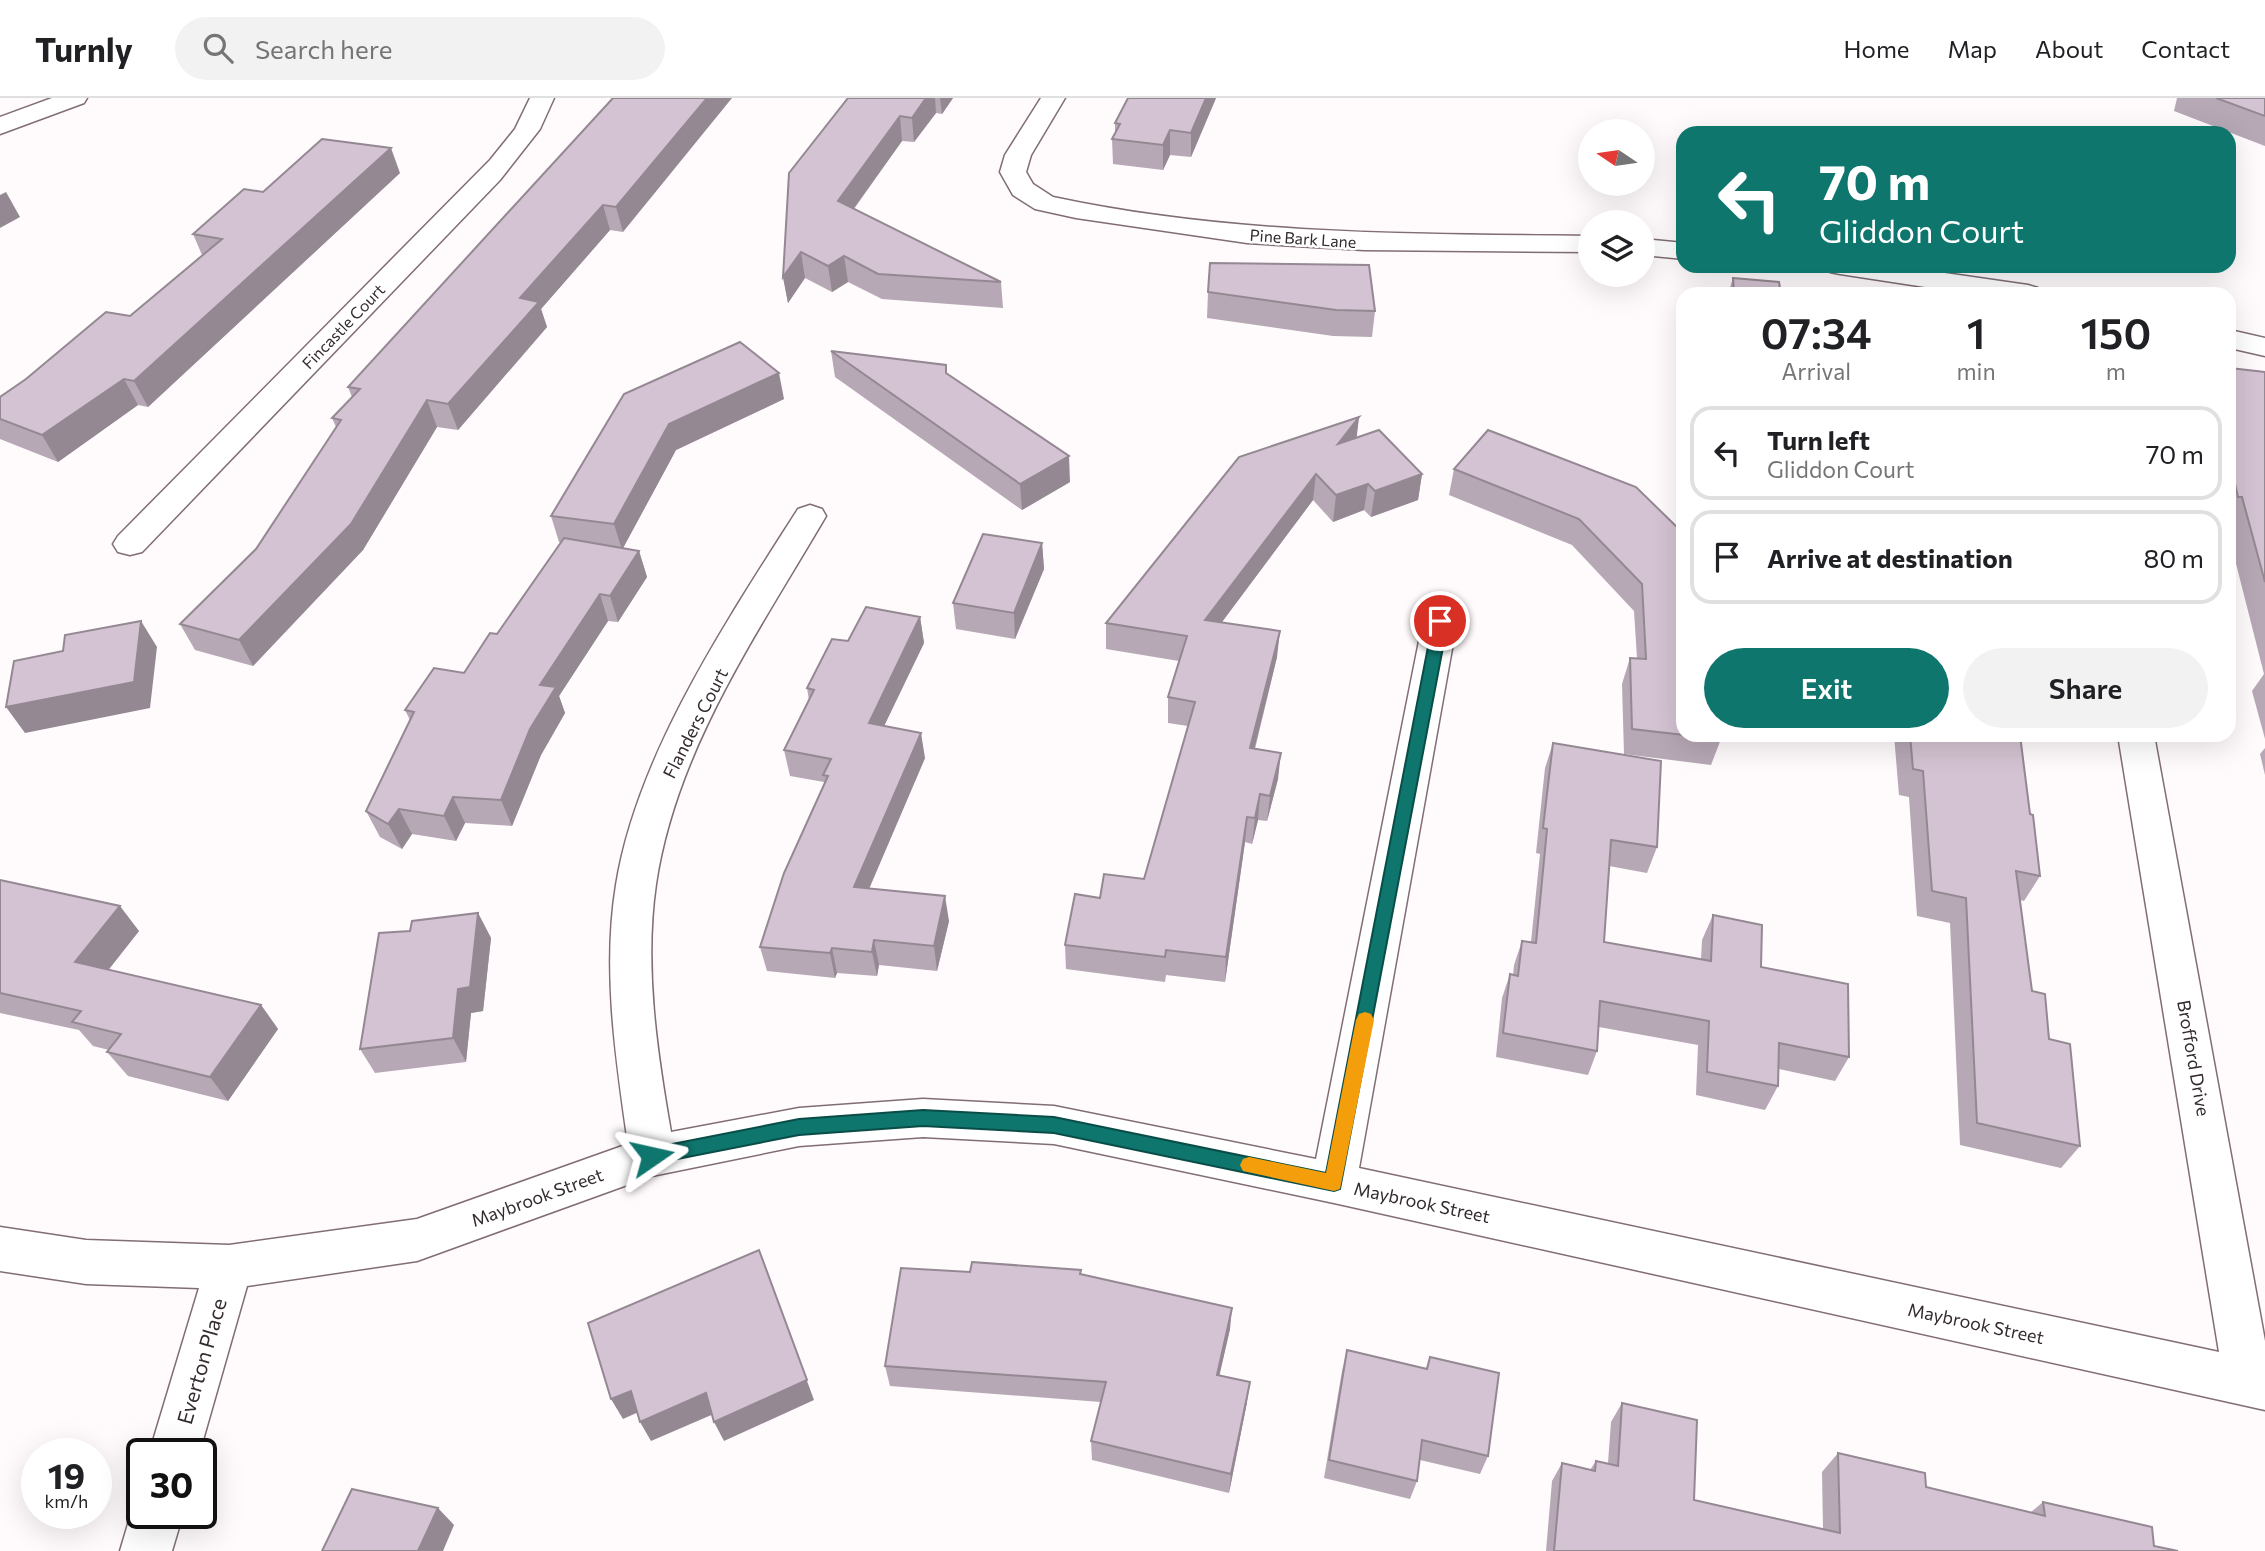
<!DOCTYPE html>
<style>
:root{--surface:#fff;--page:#f2f2f2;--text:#202124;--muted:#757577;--line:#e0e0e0;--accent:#0f766e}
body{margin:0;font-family:Commissioner,sans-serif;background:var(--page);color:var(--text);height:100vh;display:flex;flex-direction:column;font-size:26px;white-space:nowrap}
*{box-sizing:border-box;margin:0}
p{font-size:23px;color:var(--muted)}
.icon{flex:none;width:38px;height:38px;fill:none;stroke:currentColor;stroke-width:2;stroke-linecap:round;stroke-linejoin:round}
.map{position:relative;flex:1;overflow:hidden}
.details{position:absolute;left:1676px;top:189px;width:560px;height:455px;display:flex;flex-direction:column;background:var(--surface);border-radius:21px;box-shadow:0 7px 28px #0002}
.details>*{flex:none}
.banner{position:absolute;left:1676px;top:28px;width:560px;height:147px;border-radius:21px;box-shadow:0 7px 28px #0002;background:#0f766e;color:#fff;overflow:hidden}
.needle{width:46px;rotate:283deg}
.controls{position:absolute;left:1578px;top:21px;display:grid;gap:14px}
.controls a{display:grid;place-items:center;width:77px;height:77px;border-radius:50%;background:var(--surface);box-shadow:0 7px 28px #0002;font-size:35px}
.speed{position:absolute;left:21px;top:1340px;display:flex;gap:14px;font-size:35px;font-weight:700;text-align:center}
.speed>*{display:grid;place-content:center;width:91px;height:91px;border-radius:50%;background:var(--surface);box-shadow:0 7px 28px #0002;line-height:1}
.speed small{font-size:18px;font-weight:400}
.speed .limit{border:4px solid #111;border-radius:10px;background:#fff;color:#111}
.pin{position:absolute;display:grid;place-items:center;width:60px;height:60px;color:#fff;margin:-30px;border:4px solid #fff;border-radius:50%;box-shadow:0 2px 7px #0007}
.me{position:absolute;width:77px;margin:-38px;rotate:79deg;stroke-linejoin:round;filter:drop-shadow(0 0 5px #0008)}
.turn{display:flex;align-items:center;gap:24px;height:147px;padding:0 28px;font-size:32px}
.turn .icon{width:91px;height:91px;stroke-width:2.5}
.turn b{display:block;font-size:49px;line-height:60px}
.eta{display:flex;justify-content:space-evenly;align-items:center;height:119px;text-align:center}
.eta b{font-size:42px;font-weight:600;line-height:49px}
.action{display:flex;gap:14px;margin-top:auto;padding:14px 28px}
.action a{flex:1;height:80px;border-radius:42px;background:var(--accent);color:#fff;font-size:28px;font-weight:600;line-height:80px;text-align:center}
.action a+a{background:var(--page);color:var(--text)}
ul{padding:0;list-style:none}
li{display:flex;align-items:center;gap:21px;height:94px;margin:0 14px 10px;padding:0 14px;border:4px solid var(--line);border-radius:21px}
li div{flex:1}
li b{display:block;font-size:26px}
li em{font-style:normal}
header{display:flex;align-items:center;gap:42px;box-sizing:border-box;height:98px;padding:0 35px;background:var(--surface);border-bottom:2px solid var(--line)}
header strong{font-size:33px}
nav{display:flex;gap:38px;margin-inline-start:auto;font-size:24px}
.search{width:490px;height:63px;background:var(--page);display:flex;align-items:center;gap:18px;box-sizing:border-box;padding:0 24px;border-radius:38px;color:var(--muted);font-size:26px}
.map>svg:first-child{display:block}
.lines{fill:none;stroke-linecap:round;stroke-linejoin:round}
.minor-casing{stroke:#816d76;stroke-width:3}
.minor{fill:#fff;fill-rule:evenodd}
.wall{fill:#b6a8b5}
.shaded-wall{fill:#948893}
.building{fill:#d4c3d2;stroke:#948893;stroke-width:2}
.route{fill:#0f766e;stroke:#0a4d48;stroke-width:2}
.slow{fill:#f59e0b}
.labels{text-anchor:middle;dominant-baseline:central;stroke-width:5;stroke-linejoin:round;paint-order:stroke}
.far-street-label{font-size:16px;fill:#332b2f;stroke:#fff}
.street-label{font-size:18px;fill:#332b2f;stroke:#fff}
.near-street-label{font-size:21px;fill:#332b2f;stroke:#fff}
</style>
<header>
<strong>Turnly</strong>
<div class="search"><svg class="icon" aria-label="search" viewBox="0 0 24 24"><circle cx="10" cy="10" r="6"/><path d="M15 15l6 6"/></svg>Search here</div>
<nav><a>Home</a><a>Map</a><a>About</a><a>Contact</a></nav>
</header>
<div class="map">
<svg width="2265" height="1453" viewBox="0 0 2265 1453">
<rect width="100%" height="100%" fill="#fffafc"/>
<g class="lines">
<!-- minor casing -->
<g class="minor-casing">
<g id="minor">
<path d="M 52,0 L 87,0 L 84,5 L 0,36 L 0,19 Z"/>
<path d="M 530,0 L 554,0 L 540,31 L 500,82 L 142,454 L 130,457 L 118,454 L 113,446 L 118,438 L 490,62 L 515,31 Z"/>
<path d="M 1041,0 L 1065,0 L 1031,57 L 1026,74 L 1033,86 L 1053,99 C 1230,137 1410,136 1591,138 L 1591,154 L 1364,152 L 1247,145 L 1076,120 L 1035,111 L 1013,97 L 1000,74 L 1005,57 Z"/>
<path d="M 1643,141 L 1684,145 L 1684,161 L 1643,157 Z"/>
<path d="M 1826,168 L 1896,168 L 2028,187 L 2038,190 L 2042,196 L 1971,196 L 1840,176 L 1830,174 Z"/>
<path d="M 2230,232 L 2265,240 L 2265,258 L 2230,250 Z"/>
<path d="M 810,407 L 822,411 L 826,418 C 759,533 676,651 656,786 C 644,868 657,954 671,1034 L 799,1010 L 923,1001 L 1054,1008 L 1316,1061 L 1423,523 L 1428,515 L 1440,511 L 1452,515 L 1457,523 L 1359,1070 L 2219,1254 L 2118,637 L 2154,637 L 2265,1243 L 2265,1312 L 1334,1105 L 1054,1046 L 923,1039 L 799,1048 L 652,1078 L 417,1163 L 247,1188 L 199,1356 L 149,1356 L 199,1190 L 86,1186 L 0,1173 L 0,1129 L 86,1142 L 229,1147 L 417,1121 L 628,1046 C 616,962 602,872 616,787 C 637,656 728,521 798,411 Z"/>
<path d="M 142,1396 L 142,1416 L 183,1416 L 172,1453 L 120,1453 L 131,1416 Z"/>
</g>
</g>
<!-- minor -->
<use href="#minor" class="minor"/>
</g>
<!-- wall -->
<g class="wall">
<path d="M 613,0 L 623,134 L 610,132 L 541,211 L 547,229 L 458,332 L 437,329 L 363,452 L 253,568 L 195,552 L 180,526 L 256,451 L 336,329 L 332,320 L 352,299 L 348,289 Z"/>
<path d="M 848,0 L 953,0 L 942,16 L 936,15 L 914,44 L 902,43 L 854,111 L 1001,184 L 1003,210 L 882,201 L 848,184 L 832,194 L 805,180 L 788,205 L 783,179 Z"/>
<path d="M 1216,0 L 1191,59 L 1170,57 L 1163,72 L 1113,66 L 1112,41 L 1115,35 L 1115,25 Z"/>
<path d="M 2177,0 L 2265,0 L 2265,48 L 2174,13 Z"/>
<path d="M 400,75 L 148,309 L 138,307 L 58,364 L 0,341 L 0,299 L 130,218 L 202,157 L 193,136 L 263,94 Z"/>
<path d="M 1733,180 L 1781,196 L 1728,196 Z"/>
<path d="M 1208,194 L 1375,213 L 1372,239 L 1333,238 L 1207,220 Z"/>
<path d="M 831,253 L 947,275 L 1070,384 L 1022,412 L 835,279 Z"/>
<path d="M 2230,270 L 2265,274 L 2265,641 L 2252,593 L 2264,576 L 2230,442 Z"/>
<path d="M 624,296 L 784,301 L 676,352 L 623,450 L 639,453 L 647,479 L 618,524 L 608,523 L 559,598 L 565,615 L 541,657 L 512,728 L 465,725 L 456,743 L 412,736 L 402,751 L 380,739 L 366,713 L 410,622 L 405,612 L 464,575 L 497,536 L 561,445 L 559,444 L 551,418 Z"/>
<path d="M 1359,319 L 1356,340 L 1422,376 L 1418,402 L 1371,419 L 1364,412 L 1333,424 L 1313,402 L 1222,524 L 1277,559 L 1255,651 L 1278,681 L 1267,723 L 1258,722 L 1252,746 L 1245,744 L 1225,884 L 1166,877 L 1165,884 L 1066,871 L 1065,847 L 1100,800 L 1144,781 L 1188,628 L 1168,625 L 1168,599 L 1179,563 L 1106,551 L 1106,525 Z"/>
<path d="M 1454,371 L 1636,389 L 1721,641 L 1711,667 L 1624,656 L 1622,586 L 1630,560 L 1637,560 L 1634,513 L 1572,447 L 1449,397 Z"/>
<path d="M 1042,445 L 1044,471 L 1015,541 L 956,531 L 953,505 Z"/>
<path d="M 920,519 L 924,545 L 884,628 L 925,660 L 869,791 L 949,823 L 937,873 L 879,867 L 877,878 L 837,875 L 835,880 L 767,873 L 760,849 L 825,686 L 824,684 L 790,678 L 784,652 L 809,602 L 807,590 L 848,543 Z"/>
<path d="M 1894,637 L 2020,637 L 2030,716 L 2040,778 L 2024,803 L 2020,802 L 2032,893 L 2049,941 L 2080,1048 L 2061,1070 L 1960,1047 L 1950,825 L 1917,818 L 1909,699 L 1899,697 Z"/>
<path d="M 1553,645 L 1657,749 L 1647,775 L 1609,768 L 1604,844 L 1701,861 L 1702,842 L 1713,817 L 1761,869 L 1849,959 L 1835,983 L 1779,971 L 1778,988 L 1765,1012 L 1696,997 L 1698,947 L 1599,929 L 1597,953 L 1588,977 L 1496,959 L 1502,900 L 1510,876 L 1513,877 L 1514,867 L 1522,843 L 1531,844 L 1540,756 L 1536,755 L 1545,670 Z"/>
<path d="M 2265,650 L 2265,677 L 2260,656 Z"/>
<path d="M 0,782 L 139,833 L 108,872 L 261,907 L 278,931 L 228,1003 L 128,978 L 107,954 L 109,952 L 93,948 L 79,932 L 0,915 Z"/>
<path d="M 478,815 L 491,840 L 483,913 L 471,915 L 466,964 L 375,975 L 360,951 L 410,833 Z"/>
<path d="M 970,1174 L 1081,1176 L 1230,1231 L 1219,1277 L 1247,1304 L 1229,1395 L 1092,1362 L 1091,1343 L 1101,1304 L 890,1288 L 885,1268 Z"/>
<path d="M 1347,1252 L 1426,1271 L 1430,1259 L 1488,1358 L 1480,1376 L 1420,1362 L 1417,1383 L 1410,1401 L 1324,1380 L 1342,1273 Z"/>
<path d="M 1622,1305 L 1694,1402 L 1823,1431 L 1822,1374 L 1838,1355 L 1926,1389 L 2031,1414 L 2043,1404 L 2154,1448 L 2178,1453 L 1546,1453 L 1552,1383 L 1562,1365 L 1590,1372 L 1596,1363 L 1608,1365 L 1611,1324 Z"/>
</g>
<!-- shaded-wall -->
<g class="shaded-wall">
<path d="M 707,0 L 732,0 L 623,134 L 616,109 Z"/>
<path d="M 926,0 L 935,0 L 936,15 L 914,44 L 912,20 Z"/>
<path d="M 940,0 L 953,0 L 942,16 Z"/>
<path d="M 1206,0 L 1216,0 L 1191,59 L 1191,35 Z"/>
<path d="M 900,18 L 902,43 L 841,128 L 838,103 Z"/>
<path d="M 1170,32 L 1170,57 L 1163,72 L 1163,47 Z"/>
<path d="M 391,50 L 400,75 L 148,309 L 134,283 Z"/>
<path d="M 6,94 L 20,119 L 0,130 L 0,97 Z"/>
<path d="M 603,107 L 610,132 L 541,211 L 547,229 L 458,332 L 448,306 L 520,200 Z"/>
<path d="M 801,154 L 805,180 L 788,205 L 783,179 Z"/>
<path d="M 844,158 L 848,184 L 832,194 L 828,168 Z"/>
<path d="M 779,275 L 784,301 L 676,352 L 622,452 L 614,426 L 669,326 Z"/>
<path d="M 124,281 L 138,307 L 58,364 L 42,337 Z"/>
<path d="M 427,302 L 437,329 L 363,452 L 253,568 L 239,542 Z"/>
<path d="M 1359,319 L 1356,345 L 1338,346 Z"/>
<path d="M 1069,358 L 1070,384 L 1022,412 L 1020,386 Z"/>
<path d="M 1316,376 L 1313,402 L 1204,548 L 1205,522 Z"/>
<path d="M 1422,376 L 1418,402 L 1371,419 L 1375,393 Z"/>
<path d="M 1368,386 L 1364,412 L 1333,424 L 1336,397 Z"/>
<path d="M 1042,445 L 1044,471 L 1015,541 L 1014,515 Z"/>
<path d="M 639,453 L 647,479 L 618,524 L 610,498 Z"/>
<path d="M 600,496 L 608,523 L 559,598 L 565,615 L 541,657 L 512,728 L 501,702 L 540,587 Z"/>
<path d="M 920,519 L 924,545 L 873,651 L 869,625 Z"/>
<path d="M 141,523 L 157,549 L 150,610 L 25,635 L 6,609 Z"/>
<path d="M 1280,533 L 1277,559 L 1248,676 L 1250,650 Z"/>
<path d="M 921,635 L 925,660 L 859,814 L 854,789 Z"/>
<path d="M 1281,655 L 1278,681 L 1267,723 L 1270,698 Z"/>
<path d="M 1260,696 L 1258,722 L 1252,746 L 1255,720 Z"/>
<path d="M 453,699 L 465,725 L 456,743 L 444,718 Z"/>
<path d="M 399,711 L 412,736 L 402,751 L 388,726 Z"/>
<path d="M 1247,719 L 1245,744 L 1225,884 L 1226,859 Z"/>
<path d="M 945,798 L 949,823 L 937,873 L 934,848 Z"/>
<path d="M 120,808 L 139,833 L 95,889 L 75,864 Z"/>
<path d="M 478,815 L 491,840 L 483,913 L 471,915 L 466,964 L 453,940 L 458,891 Z"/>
<path d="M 874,842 L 879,867 L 877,878 L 872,854 Z"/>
<path d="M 832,850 L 837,875 L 835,880 L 830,855 Z"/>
<path d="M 261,907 L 278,931 L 228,1003 L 210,979 Z"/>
<path d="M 767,1174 L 814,1302 L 724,1343 L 714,1324 Z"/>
<path d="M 1232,1210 L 1230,1231 L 1215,1297 L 1217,1277 Z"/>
<path d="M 1250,1284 L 1247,1304 L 1229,1395 L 1231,1376 Z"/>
<path d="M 631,1293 L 643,1312 L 623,1321 L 611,1301 Z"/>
<path d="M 706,1295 L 716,1315 L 651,1343 L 640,1324 Z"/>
<path d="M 438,1410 L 454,1427 L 443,1453 L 418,1453 Z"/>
</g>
<!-- building -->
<g class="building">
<path d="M 613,0 L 707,0 L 616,109 L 603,107 L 520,200 L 539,204 L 448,306 L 427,302 L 351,426 L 239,542 L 180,526 L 256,451 L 341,322 L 332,320 L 360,291 L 348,289 Z"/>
<path d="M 848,0 L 926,0 L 912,20 L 900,18 L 838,103 L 1001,184 L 878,176 L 844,158 L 828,168 L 801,154 L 783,179 L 789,75 Z"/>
<path d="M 1128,0 L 1206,0 L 1191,35 L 1170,32 L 1163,47 L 1112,41 L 1120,26 L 1115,25 Z"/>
<path d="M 2216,0 L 2265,0 L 2265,18 Z"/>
<path d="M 322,41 L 391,50 L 134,283 L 124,281 L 42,337 L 0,321 L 0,299 L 26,281 L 106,214 L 130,218 L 222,141 L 193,136 L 244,91 L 263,94 Z"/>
<path d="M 1210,165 L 1369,167 L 1375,213 L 1336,212 L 1208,194 Z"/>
<path d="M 1733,180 L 1779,184 L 1781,196 L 1734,196 Z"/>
<path d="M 740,244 L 779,275 L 669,326 L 614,426 L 551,418 L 624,296 Z"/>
<path d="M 831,253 L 946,267 L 946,275 L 1069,358 L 1020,386 Z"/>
<path d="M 2230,270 L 2265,274 L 2265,484 L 2242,399 L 2238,399 L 2233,377 L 2230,377 Z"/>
<path d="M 1359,319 L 1338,346 L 1379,332 L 1422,376 L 1375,393 L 1368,386 L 1336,397 L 1316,376 L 1205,522 L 1280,533 L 1250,650 L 1281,655 L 1270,698 L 1260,696 L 1255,720 L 1247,719 L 1226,859 L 1166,852 L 1165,859 L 1065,847 L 1075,796 L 1100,800 L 1104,776 L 1144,781 L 1195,604 L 1168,599 L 1187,538 L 1106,525 L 1239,359 Z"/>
<path d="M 1488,332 L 1636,389 L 1684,436 L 1684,637 L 1632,631 L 1630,560 L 1646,561 L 1642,486 L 1579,421 L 1454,371 Z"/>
<path d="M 983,436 L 1042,445 L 1014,515 L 953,505 Z"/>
<path d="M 564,440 L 639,453 L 610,498 L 600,496 L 540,587 L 556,589 L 530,631 L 501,702 L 453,699 L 444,718 L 399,711 L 388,726 L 366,713 L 414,614 L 405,612 L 434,570 L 464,575 L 490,535 L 497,536 Z"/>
<path d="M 866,509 L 920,519 L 869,625 L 921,635 L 854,789 L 945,798 L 934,848 L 874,842 L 872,854 L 832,850 L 830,855 L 760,849 L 784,775 L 828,678 L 823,677 L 831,661 L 784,652 L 814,592 L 807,590 L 832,541 L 848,543 Z"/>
<path d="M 141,523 L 134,584 L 6,609 L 14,563 L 63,553 L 65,537 Z"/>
<path d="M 1685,637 L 1721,637 L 1721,641 Z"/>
<path d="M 1910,637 L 2020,637 L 2030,716 L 2033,717 L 2040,778 L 2016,773 L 2032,893 L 2045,896 L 2049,941 L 2070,946 L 2080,1048 L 1977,1025 L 1966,800 L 1932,793 L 1923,673 L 1913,671 Z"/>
<path d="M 1553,645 L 1661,663 L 1657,749 L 1611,742 L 1604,844 L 1711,863 L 1713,817 L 1762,827 L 1761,869 L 1848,886 L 1849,959 L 1779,945 L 1778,988 L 1707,974 L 1709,923 L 1600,903 L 1597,953 L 1503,935 L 1510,876 L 1518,878 L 1522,843 L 1536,845 L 1547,731 L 1543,730 Z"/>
<path d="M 0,782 L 120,808 L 75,864 L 261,907 L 210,979 L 107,954 L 121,936 L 72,924 L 81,913 L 0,895 Z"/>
<path d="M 478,815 L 470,889 L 458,891 L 453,940 L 360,951 L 379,835 L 410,833 L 412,823 Z"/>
<path d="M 759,1152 L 807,1282 L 714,1324 L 706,1295 L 640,1324 L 631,1293 L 611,1301 L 588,1225 Z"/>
<path d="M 972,1164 L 1081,1172 L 1080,1176 L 1232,1210 L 1217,1277 L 1250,1284 L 1231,1376 L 1091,1343 L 1106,1284 L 885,1268 L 901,1170 L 970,1174 Z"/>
<path d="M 1347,1252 L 1427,1271 L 1430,1259 L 1499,1275 L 1488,1358 L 1422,1342 L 1417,1383 L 1329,1362 Z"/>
<path d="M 1622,1305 L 1697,1322 L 1694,1402 L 1840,1435 L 1838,1355 L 1925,1375 L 1926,1389 L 2045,1418 L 2043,1404 L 2152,1429 L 2154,1448 L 2178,1453 L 1554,1453 L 1562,1365 L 1595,1373 L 1596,1363 L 1618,1368 Z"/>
<path d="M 352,1391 L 438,1410 L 418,1453 L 322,1453 Z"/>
</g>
<!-- route -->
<path class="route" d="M 1440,518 L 1448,523 L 1340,1091 L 1334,1093 L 1054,1035 L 923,1028 L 799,1037 L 652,1066 L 646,1064 L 643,1058 L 646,1052 L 652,1050 L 799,1021 L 923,1012 L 1054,1019 L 1326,1075 L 1433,523 Z"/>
<!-- slow -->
<path class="slow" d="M 1365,914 L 1371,916 L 1374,922 L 1340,1091 L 1334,1093 L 1243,1073 L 1240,1067 L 1243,1061 L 1249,1059 L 1326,1075 L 1356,922 L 1359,916 Z"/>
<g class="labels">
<!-- far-street labels -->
<g class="far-street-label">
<text transform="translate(1303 140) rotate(4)">Pine Bark Lane</text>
<text transform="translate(343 228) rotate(-46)">Fincastle Court</text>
</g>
<!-- street labels -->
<g class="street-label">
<text transform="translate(695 625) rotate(-63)">Flanders Court</text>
<text transform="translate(2194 960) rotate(80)">Brofford Drive</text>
<text transform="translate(537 1099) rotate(-20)">Maybrook Street</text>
<text transform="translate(1422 1104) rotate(12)">Maybrook Street</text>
<text transform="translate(1976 1225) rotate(12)">Maybrook Street</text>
</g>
<!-- near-street labels -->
<g class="near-street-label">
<text transform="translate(201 1263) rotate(-74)">Everton Place</text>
</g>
</g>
</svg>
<div class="controls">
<a><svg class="needle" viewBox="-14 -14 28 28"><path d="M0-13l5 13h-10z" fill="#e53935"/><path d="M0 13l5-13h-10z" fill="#757577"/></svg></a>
<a><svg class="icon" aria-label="layers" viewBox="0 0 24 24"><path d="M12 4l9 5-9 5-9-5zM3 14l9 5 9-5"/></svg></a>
</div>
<div class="speed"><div>19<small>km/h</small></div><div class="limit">30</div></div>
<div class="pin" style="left:1440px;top:523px;background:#d93025"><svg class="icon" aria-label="arrive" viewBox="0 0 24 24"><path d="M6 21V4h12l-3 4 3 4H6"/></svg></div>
<svg class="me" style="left:652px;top:1058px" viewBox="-20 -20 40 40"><path d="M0-17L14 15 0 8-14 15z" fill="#0f766e" stroke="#fff" stroke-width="4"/></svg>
<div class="banner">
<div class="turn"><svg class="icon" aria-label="left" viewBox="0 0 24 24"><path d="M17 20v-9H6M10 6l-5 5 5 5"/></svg><div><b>70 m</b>Gliddon Court</div></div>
</div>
<section class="details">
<div class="eta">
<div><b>07:34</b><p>Arrival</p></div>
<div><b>1</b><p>min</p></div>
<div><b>150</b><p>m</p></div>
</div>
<ul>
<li><svg class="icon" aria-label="left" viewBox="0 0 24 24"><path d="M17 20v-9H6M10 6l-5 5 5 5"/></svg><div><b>Turn left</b><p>Gliddon Court</p></div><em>70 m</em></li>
<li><svg class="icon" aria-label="arrive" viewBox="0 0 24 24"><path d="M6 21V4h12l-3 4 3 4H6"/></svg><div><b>Arrive at destination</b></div><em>80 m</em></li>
</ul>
<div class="action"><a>Exit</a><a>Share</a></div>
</section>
</div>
